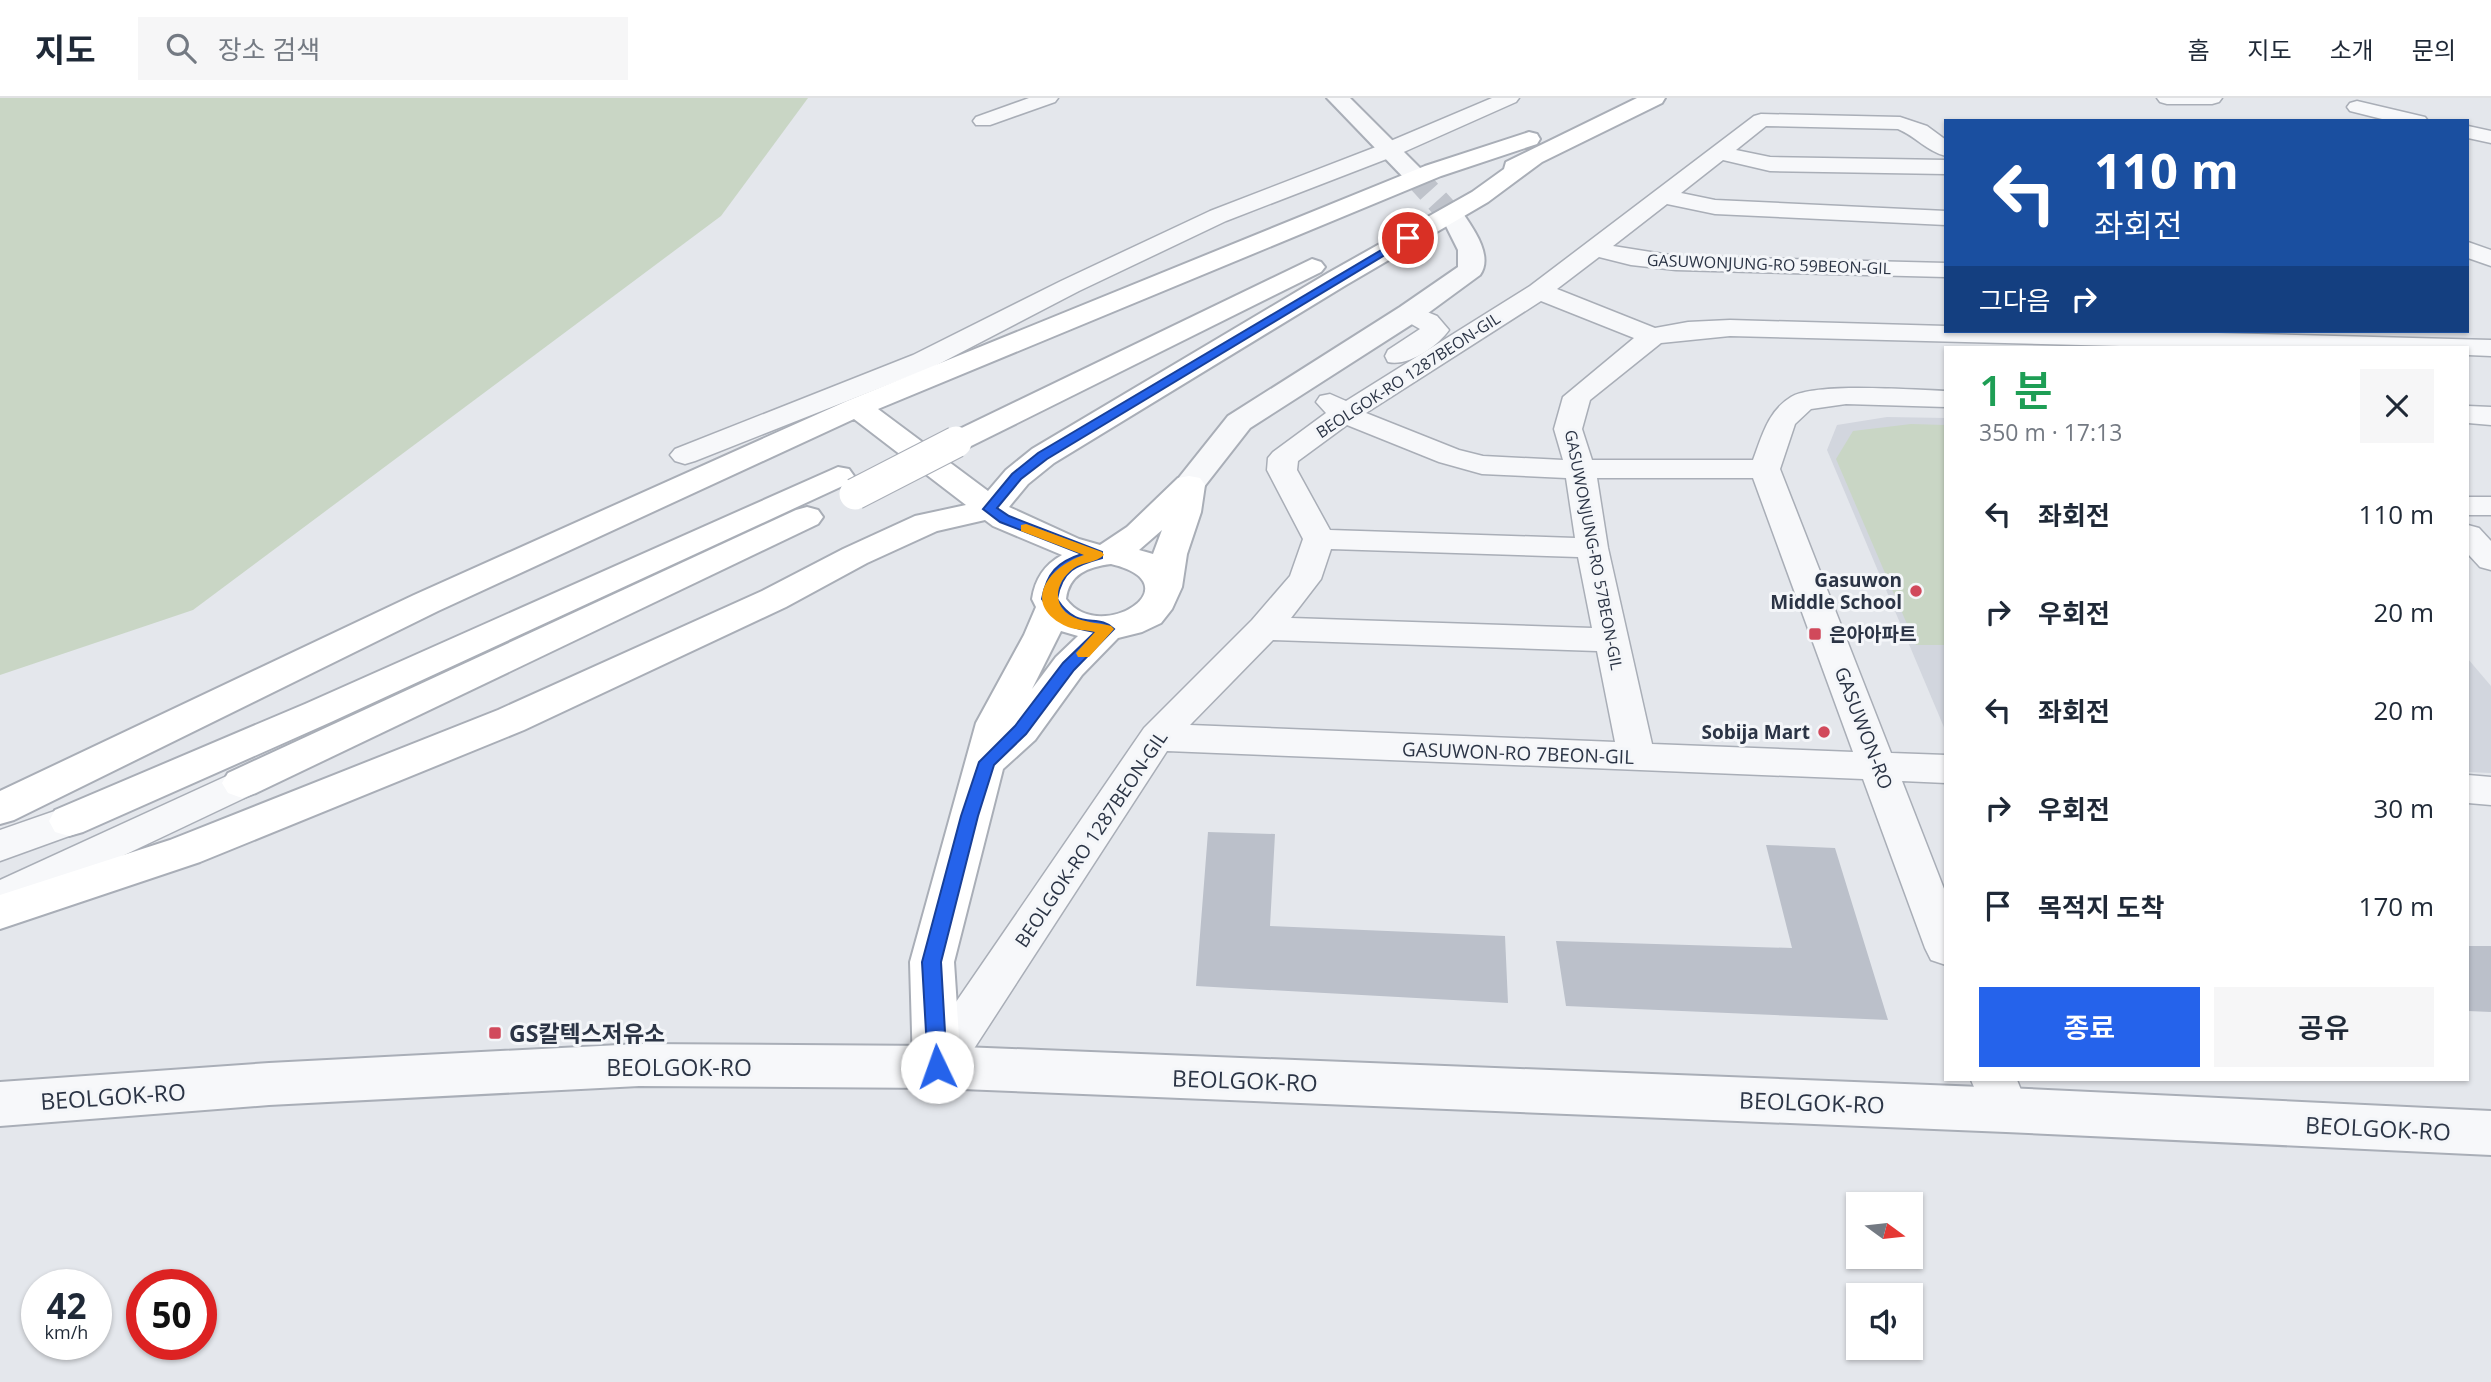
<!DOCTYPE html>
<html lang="ko">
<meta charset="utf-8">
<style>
:root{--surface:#fff;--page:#f6f6f7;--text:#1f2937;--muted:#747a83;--line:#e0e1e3;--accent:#2563eb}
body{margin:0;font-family:"Open Sans","Noto Sans KR",sans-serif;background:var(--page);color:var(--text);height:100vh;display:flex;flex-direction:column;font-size:26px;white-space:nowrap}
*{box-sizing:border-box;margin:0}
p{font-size:23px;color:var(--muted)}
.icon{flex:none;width:38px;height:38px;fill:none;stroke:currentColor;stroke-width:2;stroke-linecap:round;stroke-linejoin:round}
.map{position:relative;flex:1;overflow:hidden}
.sheet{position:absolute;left:1944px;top:248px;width:525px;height:735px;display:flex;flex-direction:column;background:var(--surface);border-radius:0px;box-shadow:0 2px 5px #0004}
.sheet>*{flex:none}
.top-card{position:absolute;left:1944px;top:21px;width:525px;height:214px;border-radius:0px;box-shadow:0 2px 5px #0004;background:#1a4fa0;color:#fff;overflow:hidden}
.needle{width:46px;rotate:105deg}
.tools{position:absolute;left:1846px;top:1094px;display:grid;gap:14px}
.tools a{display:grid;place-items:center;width:77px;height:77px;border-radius:0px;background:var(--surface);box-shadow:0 2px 5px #0004;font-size:35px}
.speed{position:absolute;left:21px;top:1171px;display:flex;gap:14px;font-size:35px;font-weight:700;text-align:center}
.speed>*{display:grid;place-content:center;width:91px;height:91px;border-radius:50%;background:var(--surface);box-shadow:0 2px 5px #0004;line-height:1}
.speed small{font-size:18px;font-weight:400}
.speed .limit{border:10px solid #d22;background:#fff;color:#111}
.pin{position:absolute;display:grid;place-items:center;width:60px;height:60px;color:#fff;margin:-30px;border:4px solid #fff;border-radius:50%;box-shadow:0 2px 7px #0007}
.me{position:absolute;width:77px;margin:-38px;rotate:357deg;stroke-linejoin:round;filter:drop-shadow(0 0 5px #0008)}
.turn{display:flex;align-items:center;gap:24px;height:147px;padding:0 35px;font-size:32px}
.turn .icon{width:91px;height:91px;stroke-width:2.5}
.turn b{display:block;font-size:49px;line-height:60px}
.then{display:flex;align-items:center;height:66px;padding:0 35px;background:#0003;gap:14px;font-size:26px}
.round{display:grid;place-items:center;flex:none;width:74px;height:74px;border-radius:0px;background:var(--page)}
.overview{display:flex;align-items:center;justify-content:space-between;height:119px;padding:0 35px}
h1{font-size:42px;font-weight:600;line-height:52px;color:#1e9e55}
.primary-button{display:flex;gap:14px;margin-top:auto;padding:14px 35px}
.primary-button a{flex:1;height:80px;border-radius:0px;background:var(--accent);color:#fff;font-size:28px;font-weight:600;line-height:80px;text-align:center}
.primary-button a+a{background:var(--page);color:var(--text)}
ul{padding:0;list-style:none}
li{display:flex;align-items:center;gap:21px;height:98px;padding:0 35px}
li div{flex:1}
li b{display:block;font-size:26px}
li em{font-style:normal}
header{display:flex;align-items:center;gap:42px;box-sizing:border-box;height:98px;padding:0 35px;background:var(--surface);border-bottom:2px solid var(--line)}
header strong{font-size:33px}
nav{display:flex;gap:38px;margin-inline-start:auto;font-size:24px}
.search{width:490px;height:63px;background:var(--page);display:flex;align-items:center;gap:18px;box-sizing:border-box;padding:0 24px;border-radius:0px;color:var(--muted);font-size:26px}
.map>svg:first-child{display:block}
.built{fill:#d2d6de}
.green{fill:#c9d6c5}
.building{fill:#bbc0ca}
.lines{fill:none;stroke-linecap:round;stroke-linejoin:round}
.tertiary-tunnel{stroke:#bfc3cb;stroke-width:24;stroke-dasharray:24 12;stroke-linecap:butt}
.minor-casing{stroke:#a9aeb7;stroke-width:3}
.tertiary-casing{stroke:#a9aeb7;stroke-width:4}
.secondary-casing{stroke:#a9aeb7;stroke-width:4}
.minor{fill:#f7f8fa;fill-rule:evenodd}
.tertiary{fill:#f7f8fa;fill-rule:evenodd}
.secondary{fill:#fff;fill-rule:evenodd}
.secondary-bridge-casing{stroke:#a9aeb7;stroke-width:33;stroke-linecap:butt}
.secondary-bridge{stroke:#fff;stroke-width:31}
.route{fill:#2563eb;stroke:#184099;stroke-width:2}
.slow{fill:#f59e0b}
.poi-dot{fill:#d1495b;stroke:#f4f6f9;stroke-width:2.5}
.labels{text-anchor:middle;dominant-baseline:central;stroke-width:6;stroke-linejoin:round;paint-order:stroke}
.far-street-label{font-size:16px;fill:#2b3445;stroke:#f4f6f9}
.poi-label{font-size:19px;font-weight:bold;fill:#2b3445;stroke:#f4f6f9;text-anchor:end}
.street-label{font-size:19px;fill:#2b3445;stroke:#f4f6f9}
.near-poi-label{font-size:23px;font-weight:bold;fill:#2b3445;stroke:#f4f6f9;text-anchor:start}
.near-street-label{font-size:23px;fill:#2b3445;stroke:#f4f6f9}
</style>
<header>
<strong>지도</strong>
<div class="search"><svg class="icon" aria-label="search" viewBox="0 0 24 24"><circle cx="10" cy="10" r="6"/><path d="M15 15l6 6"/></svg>장소 검색</div>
<nav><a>홈</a><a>지도</a><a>소개</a><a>문의</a></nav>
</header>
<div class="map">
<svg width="2491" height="1284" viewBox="0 0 2491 1284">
<rect width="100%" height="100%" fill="#e4e7ec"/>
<!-- built -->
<g class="built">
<path d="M 1887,319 L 1946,320 L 1946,634 L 1827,352 L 1837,327 Z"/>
<path d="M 2468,561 L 2491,588 L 2491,675 L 2468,674 Z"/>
</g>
<!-- green -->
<g class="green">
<path d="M 0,0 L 808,0 L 721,118 L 193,512 L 0,577 Z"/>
<path d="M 1911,326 L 1946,327 L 1946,547 L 1916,547 L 1836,361 L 1853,333 Z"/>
</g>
<!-- building -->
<g class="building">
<path d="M 1208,734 L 1275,736 L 1270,828 L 1505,838 L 1508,905 L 1196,888 Z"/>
<path d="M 1766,747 L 1835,750 L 1888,922 L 1566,908 L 1556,843 L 1792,850 Z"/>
<path d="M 2468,848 L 2491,848 L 2491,914 L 2468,913 Z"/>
</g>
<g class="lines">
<!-- tertiary-tunnel -->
<path class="tertiary-tunnel" d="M 1413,76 L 1455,122"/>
<!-- minor casing -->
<g class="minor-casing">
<g id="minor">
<path d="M 1029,0 L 1058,0 L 1055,4 L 990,27 L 976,27 L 973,23 L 976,19 Z"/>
<path d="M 1492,0 L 1519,0 L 1516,4 L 1397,57 L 1226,123 L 1079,193 L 933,269 L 695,363 L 685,366 L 675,363 L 670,357 L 675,351 L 913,257 L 1061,183 L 1210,113 L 1381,47 Z"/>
<path d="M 2157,0 L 2222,0 L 2219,4 L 2212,6 L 2167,6 L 2160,4 Z"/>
<path d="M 2357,3 L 2425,19 L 2428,23 L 2390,23 L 2350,13 L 2347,9 L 2350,5 Z"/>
<path d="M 1761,16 L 1900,19 L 1927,28 L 1946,42 L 1946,58 C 1928,54 1915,38 1898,31 L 1766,28 L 1736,52 L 1770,59 L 1946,62 L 1946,76 L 1770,73 L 1723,62 L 1681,95 L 1715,102 L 1946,113 L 1946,127 L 1715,116 L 1667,106 L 1613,148 L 1676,158 L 1946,165 L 1946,179 L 1676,172 L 1631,167 L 1599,159 L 1557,191 L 1655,230 L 1688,224 L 1730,222 L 1946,228 L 1946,233 L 2137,233 L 2491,242 L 2491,258 L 2468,257 L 2468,250 L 2198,250 L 1730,238 L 1661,245 L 1590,302 L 1582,331 L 1592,362 L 1753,362 C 1762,338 1768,313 1791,299 C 1815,284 1914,292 1946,293 L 1946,309 L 1846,306 L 1811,311 L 1795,326 L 1780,371 L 1891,655 L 1946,657 L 1946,685 L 1902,683 L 1946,796 L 1946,867 L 1931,862 L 1925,850 L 1863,681 L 1167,653 L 953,983 L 937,989 L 921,983 L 914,969 L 921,955 L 1144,630 L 1252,522 L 1290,478 L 1303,441 L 1267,372 L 1268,360 L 1273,354 L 1326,315 L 1316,304 L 1320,298 L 1330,296 L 1346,303 L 1530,188 L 1754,18 ZM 1541,203 L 1634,240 L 1563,299 L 1554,331 L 1563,362 L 1483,358 L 1459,352 L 1366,315 ZM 1347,327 L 1439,364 L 1482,376 L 1566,380 L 1575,440 L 1330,432 L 1297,372 L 1298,363 ZM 1597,380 L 1753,380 L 1853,654 L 1652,646 L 1608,450 ZM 1331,451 L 1578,459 L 1592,530 L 1291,520 L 1321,481 ZM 1273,542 L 1597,553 L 1615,644 L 1190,627 Z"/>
<path d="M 2468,28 L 2491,33 L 2491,45 L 2468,40 Z"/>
<path d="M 2468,144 L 2491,152 L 2491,168 L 2468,160 Z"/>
<path d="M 1410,207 L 1437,218 L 1449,232 C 1438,248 1408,269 1388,264 L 1385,258 L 1388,252 L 1420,231 L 1401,220 L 1397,215 L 1401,210 Z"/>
<path d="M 2468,308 L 2491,309 L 2491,327 L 2468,325 Z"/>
<rect x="2468" y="399" width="23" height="18"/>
<path d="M 2468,427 L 2479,430 L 2491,443 L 2491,472 L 2480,469 L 2468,456 Z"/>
<path d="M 242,671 L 255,675 L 261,685 L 255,695 L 0,816 L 0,782 Z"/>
<path d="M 2468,677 L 2491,679 L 2491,707 L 2468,705 Z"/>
<path d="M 69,708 L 83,713 L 88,723 L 83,733 L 0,763 L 0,732 Z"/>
<path d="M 1971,982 L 2017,982 L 2029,1012 L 2022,1027 L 2006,1033 L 1990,1027 Z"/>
</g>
</g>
<!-- tertiary casing -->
<g class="tertiary-casing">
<g id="tertiary">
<path d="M 1327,0 L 1350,0 L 1421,71 L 1425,76 L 1421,81 L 1405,81 Z"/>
<path d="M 1455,115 L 1464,117 C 1475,133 1493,159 1480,177 L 1420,221 L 1250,330 L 1200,394 L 1189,396 L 1178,394 L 1173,387 L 1228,318 L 1400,209 L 1458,169 L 1458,152 L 1443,122 L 1446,117 Z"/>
<path d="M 639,946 L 937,948 L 2006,990 L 2491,1013 L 2491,1057 L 2006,1034 L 937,990 L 639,988 L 269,1007 L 0,1028 L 0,984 L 269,965 Z"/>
</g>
</g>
<!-- secondary casing -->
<g class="secondary-casing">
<g id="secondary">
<path d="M 1637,0 L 1665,0 L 1662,5 L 1542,64 L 1488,104 L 1346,187 L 1054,365 L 1028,386 L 1009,409 L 1079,441 L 1100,447 L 1127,429 L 1178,380 L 1189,378 L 1200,380 L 1205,387 L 1201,414 L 1187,456 L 1182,489 L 1172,511 L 1161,525 L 1142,534 L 1118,540 L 1082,577 L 1035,642 L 1003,671 L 954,864 L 961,969 L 954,984 L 937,990 L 920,984 L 913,969 L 910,864 L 976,625 L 1024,537 L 1036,509 L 1032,501 C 1035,481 1044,467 1062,457 L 993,428 L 985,422 L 937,433 L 867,465 L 786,509 L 524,632 L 200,764 L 0,831 L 0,797 L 170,742 L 498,612 L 762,493 L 843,451 L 915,418 L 966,407 L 854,321 L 438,513 L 14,722 L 0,726 L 0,693 L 414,497 L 847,303 L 1425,68 L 1529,34 L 1537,36 L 1540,41 L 1537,46 L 1441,78 L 878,311 L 988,393 L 1006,372 L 1032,351 L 1328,175 L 1472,94 L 1504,71 L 1506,64 ZM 1162,432 L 1153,456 L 1139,452 ZM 1111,466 C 1196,486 1100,548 1066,501 C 1069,476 1088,469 1111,466 ZM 1061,533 L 1078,538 L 1056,559 L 1032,591 Z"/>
<path d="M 1312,161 L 1321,164 L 1325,169 L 1321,174 L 967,350 L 956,353 L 945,350 L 941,344 L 945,338 Z"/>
<path d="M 838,369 L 849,371 L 854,378 L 849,385 L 331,624 L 83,734 L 69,738 L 55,734 L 49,723 L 55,712 L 305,606 Z"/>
<path d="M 807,409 L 818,412 L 823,419 L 818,426 L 256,695 L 242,700 L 228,695 L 222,685 L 228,675 L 796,412 Z"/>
</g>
</g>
<!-- minor -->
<use href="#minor" class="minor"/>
<!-- tertiary -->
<use href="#tertiary" class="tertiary"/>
<!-- secondary -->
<use href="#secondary" class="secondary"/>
<!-- secondary-bridge casing -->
<g class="secondary-bridge-casing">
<path id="secondary-bridge" d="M 855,396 L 956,344"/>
</g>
<!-- secondary-bridge -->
<use href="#secondary-bridge" class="secondary-bridge"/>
</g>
<!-- route -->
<path class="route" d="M 1405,138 L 1413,140 L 1047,361 L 1021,381 L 997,410 L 1009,418 L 1102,454 L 1102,460 C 1076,467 1062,472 1057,501 C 1079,535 1097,514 1114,531 L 1074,572 L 1026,636 L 994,667 L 978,718 L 941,864 L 947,969 L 944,975 L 937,978 L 931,975 L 928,969 L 922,864 L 961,718 L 979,664 L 1015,628 L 1063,565 L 1095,534 C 1065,529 1059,526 1042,501 C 1047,475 1057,464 1082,456 L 1000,424 L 983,411 L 1012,376 L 1038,355 Z"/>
<!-- slow -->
<path class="slow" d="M 1026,426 L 1102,454 L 1104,457 C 1096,465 1083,464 1074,470 C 1053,485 1051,512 1078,521 C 1089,525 1101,525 1111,528 L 1114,531 L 1089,559 L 1078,559 L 1076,555 L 1095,534 C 1086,532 1076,532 1068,529 C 1020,508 1047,469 1084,457 L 1021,433 L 1021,427 Z"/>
<!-- markers -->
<g class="poi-dot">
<circle cx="1916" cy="493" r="7"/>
<rect x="1808" y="529" width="14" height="14" rx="3.5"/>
<circle cx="1824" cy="634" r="7"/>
<rect x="488" y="928" width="14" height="14" rx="3.5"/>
</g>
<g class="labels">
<!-- far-street labels -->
<g class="far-street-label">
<text transform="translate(1769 166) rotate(2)">GASUWONJUNG-RO 59BEON-GIL</text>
<text transform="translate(1408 277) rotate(-33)">BEOLGOK-RO 1287BEON-GIL</text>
<text transform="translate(1594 452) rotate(79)">GASUWONJUNG-RO 57BEON-GIL</text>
</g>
<!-- poi labels -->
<g class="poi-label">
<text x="1902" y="482">Gasuwon<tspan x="1902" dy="22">Middle School</tspan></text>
<text x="1829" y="536" text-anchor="start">은아아파트</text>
<text x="1810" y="634">Sobija Mart</text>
</g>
<!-- street labels -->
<g class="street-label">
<text transform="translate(1864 630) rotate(69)">GASUWON-RO</text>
<text transform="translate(1518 655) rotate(2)">GASUWON-RO 7BEON-GIL</text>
<text transform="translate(1091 741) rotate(-56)">BEOLGOK-RO 1287BEON-GIL</text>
</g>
<!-- near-poi labels -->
<g class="near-poi-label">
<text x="509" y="935">GS칼텍스저유소</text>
</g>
<!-- near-street labels -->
<g class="near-street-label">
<text x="679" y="969">BEOLGOK-RO</text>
<text transform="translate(1245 982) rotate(2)">BEOLGOK-RO</text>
<text transform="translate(113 998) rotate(-4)">BEOLGOK-RO</text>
<text transform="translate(1812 1004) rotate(2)">BEOLGOK-RO</text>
<text transform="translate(2378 1030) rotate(3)">BEOLGOK-RO</text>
</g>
</g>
</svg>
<div class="tools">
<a><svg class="needle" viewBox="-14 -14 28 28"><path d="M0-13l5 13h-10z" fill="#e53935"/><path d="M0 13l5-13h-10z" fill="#747a83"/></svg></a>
<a><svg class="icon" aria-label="sound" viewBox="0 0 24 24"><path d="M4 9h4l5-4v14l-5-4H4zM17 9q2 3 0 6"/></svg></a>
</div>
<div class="speed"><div>42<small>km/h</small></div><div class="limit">50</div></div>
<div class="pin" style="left:1408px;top:140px;background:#d93025"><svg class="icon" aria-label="arrive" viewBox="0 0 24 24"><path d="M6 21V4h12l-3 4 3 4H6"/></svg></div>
<svg class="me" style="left:937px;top:969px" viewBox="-20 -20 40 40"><circle r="19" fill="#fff"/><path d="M0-13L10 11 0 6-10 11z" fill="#2563eb"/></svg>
<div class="top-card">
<div class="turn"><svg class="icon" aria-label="left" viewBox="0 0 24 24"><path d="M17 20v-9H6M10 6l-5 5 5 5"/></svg><div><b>110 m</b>좌회전</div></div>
<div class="then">그다음<svg class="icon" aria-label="right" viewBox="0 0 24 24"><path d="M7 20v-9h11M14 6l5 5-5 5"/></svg></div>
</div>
<section class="sheet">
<div class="overview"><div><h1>1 분</h1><p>350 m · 17:13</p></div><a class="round"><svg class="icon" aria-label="close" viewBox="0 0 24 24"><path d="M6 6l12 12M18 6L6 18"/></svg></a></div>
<ul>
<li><svg class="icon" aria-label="left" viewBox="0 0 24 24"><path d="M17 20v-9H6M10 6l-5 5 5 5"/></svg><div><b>좌회전</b></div><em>110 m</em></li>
<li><svg class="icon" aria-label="right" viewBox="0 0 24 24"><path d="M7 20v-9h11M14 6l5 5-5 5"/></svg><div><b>우회전</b></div><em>20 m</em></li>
<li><svg class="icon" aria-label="left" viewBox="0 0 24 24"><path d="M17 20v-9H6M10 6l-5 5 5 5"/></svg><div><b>좌회전</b></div><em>20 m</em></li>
<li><svg class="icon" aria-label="right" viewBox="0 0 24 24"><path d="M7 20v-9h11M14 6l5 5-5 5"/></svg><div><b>우회전</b></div><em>30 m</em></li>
<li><svg class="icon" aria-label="arrive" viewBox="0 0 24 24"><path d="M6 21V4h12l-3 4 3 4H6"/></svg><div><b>목적지 도착</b></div><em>170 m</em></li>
</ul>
<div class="primary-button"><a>종료</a><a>공유</a></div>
</section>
</div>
